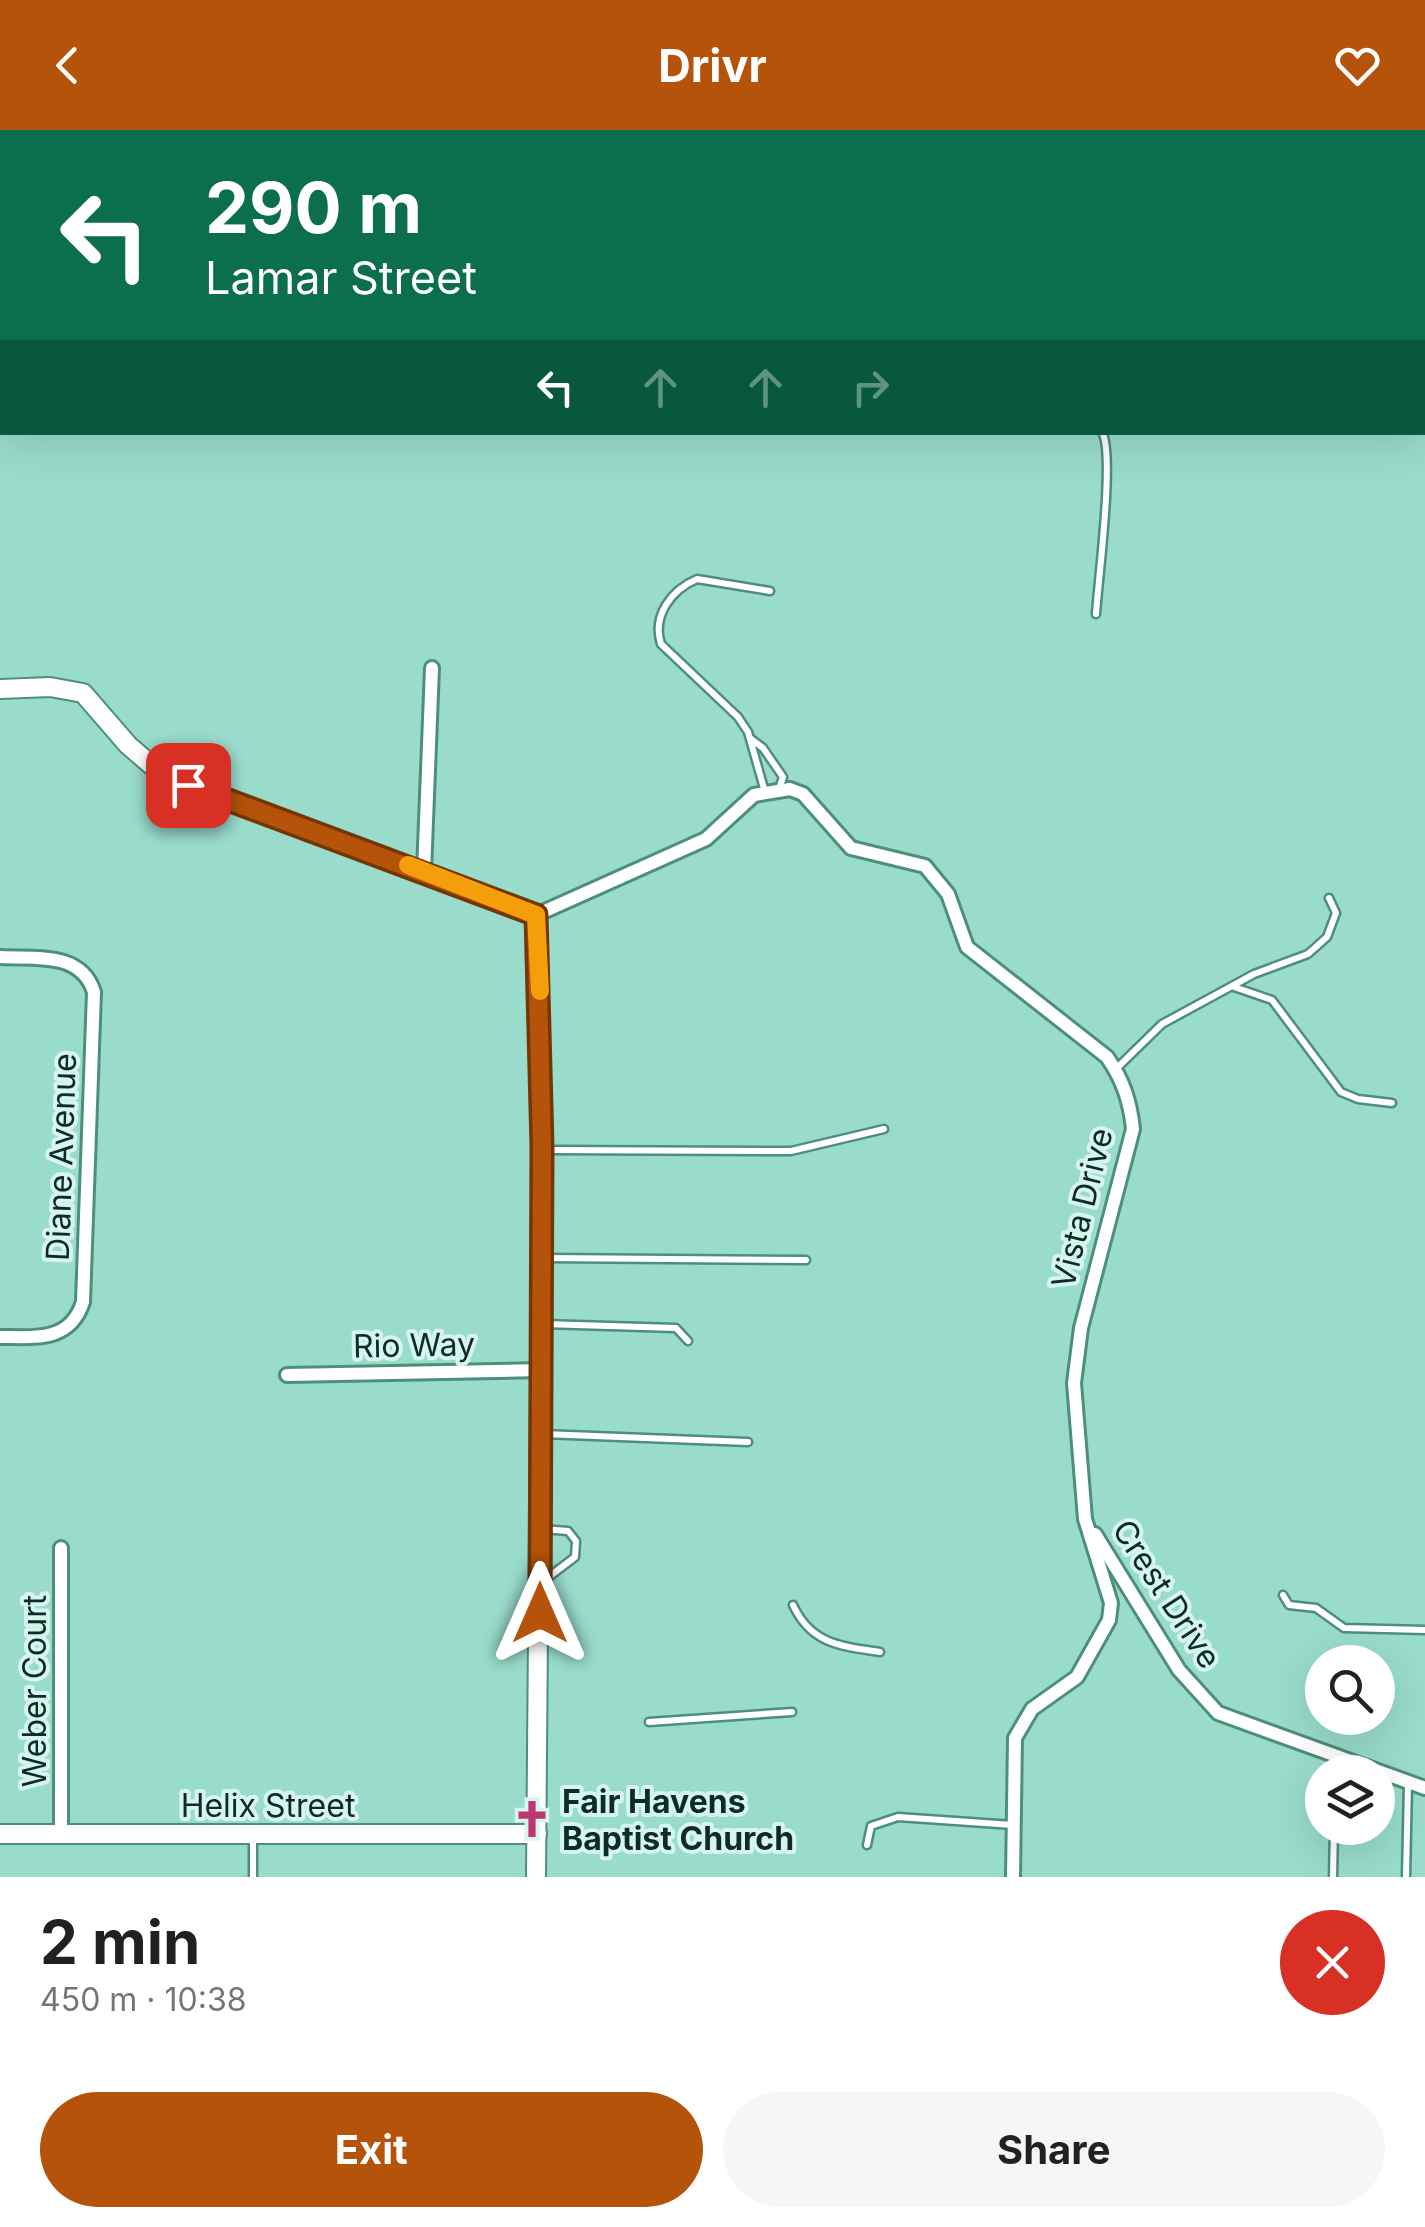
<!DOCTYPE html>
<meta charset="utf-8">
<style>
:root{--surface:#fff;--page:#f6f6f6;--text:#202124;--muted:#757577;--accent:#b45309}
body{margin:0;font-family:Inter,sans-serif;background:var(--page);color:var(--text);height:100vh;display:flex;flex-direction:column;font-size:38px;white-space:nowrap}
*{box-sizing:border-box;margin:0}
p{font-size:32px;color:var(--muted)}
.icon{flex:none;width:55px;height:55px;fill:none;stroke:currentColor;stroke-width:2;stroke-linecap:round;stroke-linejoin:round}
.map{position:relative;height:1747px;overflow:hidden}
.side{display:flex;flex-direction:column;background:var(--surface);flex:1}
.side>*{flex:none}
.guide{position:absolute;left:0px;top:0px;width:1425px;height:305px;box-shadow:0 10px 40px #0002;background:#0b6e4f;color:#fff;overflow:hidden}
.fabs{position:absolute;left:1305px;top:1515px;display:grid;gap:20px}
.fabs a{display:grid;place-items:center;width:90px;height:90px;border-radius:50%;background:var(--surface);box-shadow:0 10px 40px #0002;font-size:50px}
.pin{position:absolute;display:grid;place-items:center;width:85px;height:85px;color:#fff;margin:-42px;border-radius:20px;box-shadow:0 5px 15px #0006}
.me{position:absolute;width:110px;margin:-55px;rotate:0deg;stroke-linejoin:round;filter:drop-shadow(0 0 8px #0008)}
.turn{display:flex;align-items:center;gap:35px;height:210px;padding:0 40px;font-size:45px}
.turn .icon{width:130px;height:130px;stroke-width:2.5}
.turn b{display:block;font-size:70px;line-height:85px}
.lanes{display:flex;align-items:center;height:95px;padding:0 40px;background:#0003;justify-content:center;gap:50px;direction:ltr}
.lanes .off{opacity:.35}
.round{display:grid;place-items:center;flex:none;width:105px;height:105px;border-radius:52px;background:var(--page)}
.summary{display:flex;align-items:center;justify-content:space-between;height:170px;padding:0 40px}
h1{font-size:60px;font-weight:700;line-height:75px}
.cta{display:flex;gap:20px;margin-top:auto;padding:20px 40px}
.cta a{flex:1;height:115px;border-radius:60px;background:var(--accent);color:#fff;font-size:40px;font-weight:700;line-height:115px;text-align:center}
.cta a+a{background:var(--page);color:var(--text)}
header{display:flex;justify-content:space-between;align-items:center;height:130px;padding:0 40px;background:var(--accent);color:#fff;font-size:45px;font-weight:700}
.map>svg:first-child{display:block}
.lines{fill:none;stroke-linecap:round;stroke-linejoin:round}
.service-casing{stroke:#4d8e7f;stroke-width:11}
.minor-casing{stroke:#4d8e7f;stroke-width:18}
.tertiary-casing{stroke:#4d8e7f;stroke-width:22}
.service{stroke:#fff;stroke-width:6}
.minor{stroke:#fff;stroke-width:12}
.tertiary{stroke:#fff;stroke-width:18}
.route-casing{stroke:#753606;stroke-width:25}
.route{stroke:#b45309;stroke-width:18}
.slow{stroke:#f59e0b;stroke-width:18}
.labels{text-anchor:middle;dominant-baseline:central;stroke-width:8;stroke-linejoin:round;paint-order:stroke}
.street-label{font-size:32px;fill:#0f2b25;stroke:#d5f5ed}
.poi-label{font-size:32px;font-weight:bold;fill:#0f2b25;stroke:#d5f5ed;text-anchor:start}
</style>
<header><svg class="icon" aria-label="back" viewBox="0 0 24 24"><path d="M15 5l-7 7 7 7"/></svg>Drivr<svg class="icon" aria-label="heart" viewBox="0 0 24 24"><path d="M12 20l-8-8c-3-5 5-10 8-4 3-6 11-1 8 4z"/></svg></header>
<div class="map">
<svg width="1425" height="1747" viewBox="0 0 1425 1747">
<rect width="100%" height="100%" fill="#99dccc"/>
<g class="lines">
<!-- service casing -->
<g class="service-casing">
<g id="service">
<path d="M 330,0 L 330,2"/>
<path d="M 1096,484 C 1098,452 1115,324 1102,302"/>
<path d="M 751,609 L 763,618 L 783,647 L 779,659"/>
<path d="M 765,662 L 748,602 L 738,587 L 661,514 C 652,486 671,460 697,449 L 770,461"/>
<path d="M 1234,857 L 1272,870 L 1341,962 L 1358,969 L 1392,973"/>
<path d="M 1117,938 L 1162,894 L 1254,844 L 1308,824 L 1327,807 L 1336,783 L 1329,768"/>
<path d="M 547,1020 L 791,1021 L 884,999"/>
<path d="M 543,1128 L 806,1130"/>
<path d="M 543,1194 L 676,1198 L 688,1211"/>
<path d="M 543,1304 L 748,1312"/>
<path d="M 542,1452 L 575,1427 L 576,1411 L 568,1401 L 542,1399"/>
<path d="M 1283,1465 L 1289,1475 L 1316,1478 L 1344,1498 L 1425,1500"/>
<path d="M 793,1475 C 811,1514 840,1516 880,1522"/>
<path d="M 649,1592 L 792,1582"/>
<path d="M 253,1707 L 253,1747"/>
<path d="M 867,1715 L 871,1696 L 898,1687 L 1013,1695"/>
<path d="M 1333,1747 L 1334,1698"/>
<path d="M 1406,1747 L 1408,1653"/>
</g>
</g>
<!-- minor casing -->
<g class="minor-casing">
<g id="minor">
<path d="M 117,2 L 117,0"/>
<path d="M 496,2 L 497,0"/>
<path d="M 424,742 L 432,538"/>
<path d="M 536,785 L 706,709 L 754,665 L 790,659 L 803,664 L 851,718 L 925,736 L 948,764 L 967,817 L 1107,927 C 1123,950 1130,971 1133,999 L 1081,1198 L 1074,1253 L 1085,1389 L 1111,1473 L 1109,1490 L 1077,1547 L 1032,1579 L 1015,1608 L 1013,1747"/>
<path d="M 0,827 C 35,829 81,821 94,862 L 83,1172 C 70,1212 36,1207 0,1207"/>
<path d="M 287,1245 L 542,1240"/>
<path d="M 1095,1404 L 1179,1540 L 1218,1583 L 1425,1658"/>
<path d="M 61,1418 L 61,1703"/>
</g>
</g>
<!-- tertiary casing -->
<g class="tertiary-casing">
<g id="tertiary">
<path d="M 1422,90 L 1425,90"/>
<path d="M 0,194 L 2,194"/>
<path d="M 0,559 L 50,557 L 83,563 L 128,615 L 150,634 L 188,655 L 536,785 L 542,1016 L 536,1747"/>
<path d="M 0,1704 L 537,1704"/>
</g>
</g>
<!-- service -->
<use href="#service" class="service"/>
<!-- minor -->
<use href="#minor" class="minor"/>
<!-- tertiary -->
<use href="#tertiary" class="tertiary"/>
</g>
<g class="lines">
<!-- route casing -->
<g class="route-casing">
<path id="route" d="M 188,655 L 536,785 L 542,1016 L 540,1483"/>
</g>
<!-- route -->
<use href="#route" class="route"/>
<!-- slow -->
<path class="slow" d="M 408,735 L 536,785 L 540,861"/>
</g>
<!-- icons -->
<defs>
<g id="church-bare" transform="scale(3)"><path d="M-1.2-6h2.4v3.5h3.3v2.4h-3.3V6h-2.4V-.1h-3.3v-2.4h3.3Z" fill="#bd3572" stroke="#d5f5ed" stroke-width="2.5" paint-order="stroke"/></g>
</defs>
<g fill-rule="evenodd">
<use href="#church-bare" x="532" y="1689"/>
</g>
<g class="labels">
<!-- street labels -->
<g class="street-label">
<text transform="translate(61 1027) rotate(-88)">Diane Avenue</text>
<text transform="translate(1082 1078) rotate(-76)">Vista Drive</text>
<text transform="translate(414 1215) rotate(-1)">Rio Way</text>
<text transform="translate(1167 1464) rotate(57)">Crest Drive</text>
<text transform="translate(34 1561) rotate(-90)">Weber Court</text>
<text x="268" y="1675">Helix Street</text>
</g>
<!-- poi labels -->
<g class="poi-label">
<text x="562" y="1671">Fair Havens<tspan x="562" dy="37">Baptist Church</tspan></text>
</g>
</g>
</svg>
<div class="fabs">
<a><svg class="icon" aria-label="search" viewBox="0 0 24 24"><circle cx="10" cy="10" r="6"/><path d="M15 15l6 6"/></svg></a>
<a><svg class="icon" aria-label="layers" viewBox="0 0 24 24"><path d="M12 4l9 5-9 5-9-5zM3 14l9 5 9-5"/></svg></a>
</div>
<div class="pin" style="left:188px;top:655px;background:#d93025"><svg class="icon" aria-label="arrive" viewBox="0 0 24 24"><path d="M6 21V4h12l-3 4 3 4H6"/></svg></div>
<svg class="me" style="left:540px;top:1483px" viewBox="-20 -20 40 40"><path d="M0-17L14 15 0 8-14 15z" fill="#b45309" stroke="#fff" stroke-width="4"/></svg>
<div class="guide">
<div class="turn"><svg class="icon" aria-label="left" viewBox="0 0 24 24"><path d="M17 20v-9H6M10 6l-5 5 5 5"/></svg><div><b>290 m</b>Lamar Street</div></div>
<div class="lanes"><svg class="icon" aria-label="left" viewBox="0 0 24 24"><path d="M17 20v-9H6M10 6l-5 5 5 5"/></svg><svg class="icon off" aria-label="ahead" viewBox="0 0 24 24"><path d="M12 20V5M6 11l6-6 6 6"/></svg><svg class="icon off" aria-label="ahead" viewBox="0 0 24 24"><path d="M12 20V5M6 11l6-6 6 6"/></svg><svg class="icon off" aria-label="right" viewBox="0 0 24 24"><path d="M7 20v-9h11M14 6l5 5-5 5"/></svg></div>
</div>
</div>
<section class="side">
<div class="summary"><div><h1>2 min</h1><p>450 m · 10:38</p></div><a class="round" style="background:#d93025;color:#fff"><svg class="icon" aria-label="close" viewBox="0 0 24 24"><path d="M6 6l12 12M18 6L6 18"/></svg></a></div>
<div class="cta"><a>Exit</a><a>Share</a></div>
</section>
